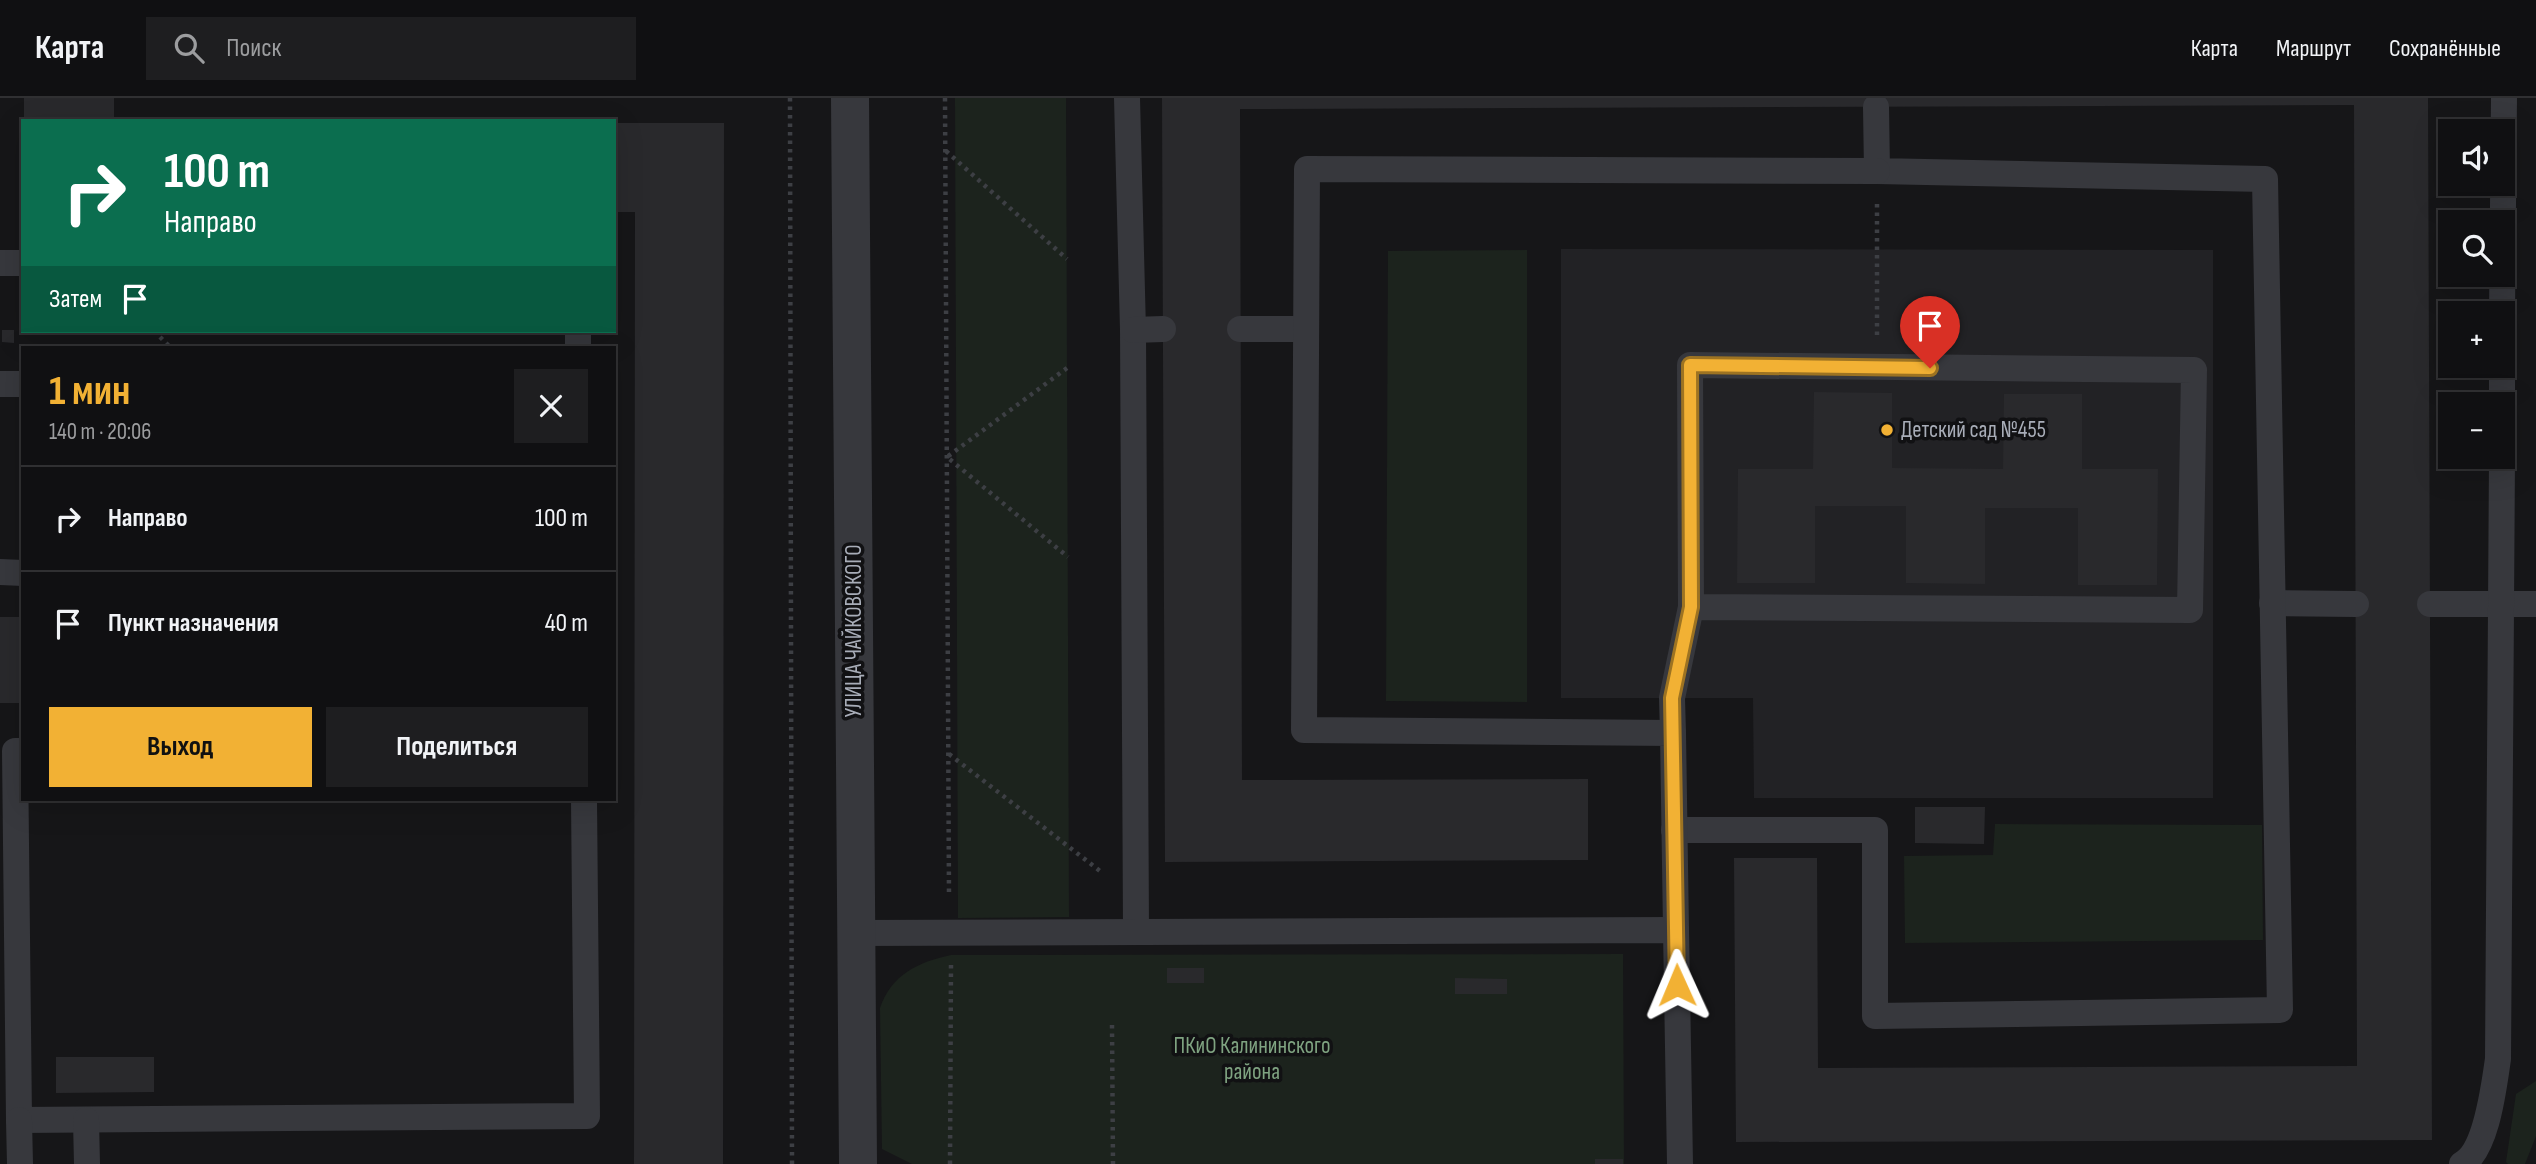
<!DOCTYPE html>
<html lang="ru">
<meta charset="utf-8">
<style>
:root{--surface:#101012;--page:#1e1e20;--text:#f1f3f6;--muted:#9c9d9f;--line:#303032;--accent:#f2b134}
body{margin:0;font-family:"Sofia Sans Condensed",sans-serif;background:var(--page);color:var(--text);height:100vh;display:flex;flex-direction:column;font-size:26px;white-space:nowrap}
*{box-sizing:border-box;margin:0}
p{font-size:23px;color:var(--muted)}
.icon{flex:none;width:38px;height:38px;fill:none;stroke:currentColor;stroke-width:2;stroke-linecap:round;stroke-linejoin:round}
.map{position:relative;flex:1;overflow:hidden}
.details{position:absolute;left:21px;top:248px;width:595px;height:455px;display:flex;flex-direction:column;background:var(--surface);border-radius:0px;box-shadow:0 7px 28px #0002,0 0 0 2px var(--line)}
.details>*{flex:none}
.hud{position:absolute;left:21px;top:21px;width:595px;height:214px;border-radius:0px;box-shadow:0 7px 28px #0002,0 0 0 2px var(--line);background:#0b6e4f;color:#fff;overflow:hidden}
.controls{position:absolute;left:2438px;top:21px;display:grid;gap:14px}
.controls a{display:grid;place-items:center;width:77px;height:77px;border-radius:0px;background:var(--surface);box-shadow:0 7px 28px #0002,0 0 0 2px var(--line);font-size:35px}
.pin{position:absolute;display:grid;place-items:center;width:60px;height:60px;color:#fff;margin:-72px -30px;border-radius:50% 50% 50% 0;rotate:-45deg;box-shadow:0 0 7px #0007}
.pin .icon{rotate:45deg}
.me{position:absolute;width:77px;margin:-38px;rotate:359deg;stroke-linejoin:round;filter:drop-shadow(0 0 5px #0008)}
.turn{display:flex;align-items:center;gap:24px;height:147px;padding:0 28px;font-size:32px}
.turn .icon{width:91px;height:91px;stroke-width:2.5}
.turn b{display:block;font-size:49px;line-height:60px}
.then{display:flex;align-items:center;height:66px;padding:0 28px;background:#0003;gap:14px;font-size:26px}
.round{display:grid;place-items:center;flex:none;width:74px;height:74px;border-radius:0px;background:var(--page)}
.headline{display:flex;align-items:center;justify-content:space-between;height:119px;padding:0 28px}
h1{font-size:42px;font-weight:700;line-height:52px;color:var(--accent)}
.cta{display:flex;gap:14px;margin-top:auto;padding:14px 28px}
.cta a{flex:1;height:80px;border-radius:0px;background:var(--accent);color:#111;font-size:28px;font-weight:700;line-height:80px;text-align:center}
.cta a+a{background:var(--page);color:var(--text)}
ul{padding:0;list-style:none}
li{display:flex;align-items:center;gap:21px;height:105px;padding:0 28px;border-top:2px solid var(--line)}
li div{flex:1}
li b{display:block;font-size:26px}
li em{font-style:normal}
header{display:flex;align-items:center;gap:42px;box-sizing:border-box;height:98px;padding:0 35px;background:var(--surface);border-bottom:2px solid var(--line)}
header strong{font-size:33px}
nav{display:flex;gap:38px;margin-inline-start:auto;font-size:24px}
.search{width:490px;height:63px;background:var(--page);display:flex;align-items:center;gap:18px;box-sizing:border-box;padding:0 24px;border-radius:0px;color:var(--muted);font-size:26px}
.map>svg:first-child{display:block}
.built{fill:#222225}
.green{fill:#1c231d}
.building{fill:#29292c}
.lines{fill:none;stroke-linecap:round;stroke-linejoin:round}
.path{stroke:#3d3f44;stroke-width:4.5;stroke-dasharray:3.5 5;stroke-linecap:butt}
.lane{stroke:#37383d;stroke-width:26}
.street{stroke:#37383d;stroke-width:38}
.route-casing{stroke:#9d7322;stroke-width:18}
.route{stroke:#f2b134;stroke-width:12}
.poi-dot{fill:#f2b134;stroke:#111113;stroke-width:2.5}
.labels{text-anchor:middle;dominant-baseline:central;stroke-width:7;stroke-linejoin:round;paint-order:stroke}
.poi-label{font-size:23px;fill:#a8adb8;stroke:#111113;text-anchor:start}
.street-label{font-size:23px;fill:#a8adb8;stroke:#111113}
.park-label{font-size:23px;fill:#7fa381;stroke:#111113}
</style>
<header>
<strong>Карта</strong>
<div class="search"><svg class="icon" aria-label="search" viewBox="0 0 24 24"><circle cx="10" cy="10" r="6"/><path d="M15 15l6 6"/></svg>Поиск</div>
<nav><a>Карта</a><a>Маршрут</a><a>Сохранённые</a></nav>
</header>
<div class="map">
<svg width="2536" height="1066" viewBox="0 0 2536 1066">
<rect width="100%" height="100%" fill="#161618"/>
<!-- built -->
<path class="built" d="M 1561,151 L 2213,152 L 2213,700 L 1754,700 L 1753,600 L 1561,600 Z"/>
<!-- green -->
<g class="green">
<path d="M 955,0 L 1066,0 L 1069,819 L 958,820 Z"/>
<path d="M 1527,152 L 1527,604 L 1386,603 L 1388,153 Z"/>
<path d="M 1995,726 L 2262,727 L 2263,842 L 1905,845 L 1904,758 L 1993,757 Z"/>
<path d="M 1623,856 L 1624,1066 L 912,1066 L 882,1051 L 880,910 C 891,877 918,864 951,857 Z"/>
<path d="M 2536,983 L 2536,1038 L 2525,1066 L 2508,1066 L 2506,1064 L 2516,996 Z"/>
</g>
<!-- building -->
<g class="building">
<rect x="24" y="0" width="90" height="23"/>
<path d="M 1162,0 L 2428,0 L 2432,1042 L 1736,1044 L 1734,760 L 1817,760 L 1818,970 L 2357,968 L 2354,7 L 1240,11 L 1242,682 L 1588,681 L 1588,762 L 1165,764 Z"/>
<path d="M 614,25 L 724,25 L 723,1066 L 634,1066 L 635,114 L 614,114 Z"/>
<path d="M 2,232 L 14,232 L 14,245 L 2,244 Z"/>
<path d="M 1814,294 L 1892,295 L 1892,370 L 2003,371 L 2004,296 L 2082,296 L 2082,371 L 2158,371 L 2157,487 L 2078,487 L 2078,410 L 1985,410 L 1985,486 L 1906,485 L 1906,408 L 1815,408 L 1815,485 L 1737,485 L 1738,371 L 1813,371 Z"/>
<rect x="0" y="519" width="23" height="86"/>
<path d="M 1915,709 L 1985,709 L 1984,746 L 1915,745 Z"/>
<rect x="1167" y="870" width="37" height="15"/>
<path d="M 1455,880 L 1507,881 L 1507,896 L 1455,896 Z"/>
<path d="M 56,959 L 154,959 L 154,994 L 56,995 Z"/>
<rect x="1595" y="1061" width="28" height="5"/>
</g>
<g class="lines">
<!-- path -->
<g class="path">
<path d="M 790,0 L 792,1066"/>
<path d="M 945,0 L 949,799"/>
<path d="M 946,53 L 1067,161"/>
<path d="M 154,233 L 171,250"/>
<path d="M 1877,237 L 1877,105"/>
<path d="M 1067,270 L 947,359 L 1068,459"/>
<path d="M 949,656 L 1100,773"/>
<path d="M 1112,927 L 1113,1066"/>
<path d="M 950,1066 L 951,867"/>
</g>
<!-- lane -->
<g class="lane">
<path d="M 1127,0 L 1133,232 L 1136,833"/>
<path d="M 0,165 L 23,165"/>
<path d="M 2502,216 L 2504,0"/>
<path d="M 1240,231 L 1306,231"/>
<path d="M 1133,232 L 1163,231"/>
<path d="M 578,233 L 578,250"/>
<path d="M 0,286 L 23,286"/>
<path d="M 2502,306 L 2502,268"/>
<path d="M 0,474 L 23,475"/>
<path d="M 2272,505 L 2356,506"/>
<path d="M 2430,506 L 2536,506"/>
<path d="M 1673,635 L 1672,600 L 1691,509 L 1690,267 L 2194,272 L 2190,512 L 1691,509"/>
<path d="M 23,653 L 15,653 L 19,1022 L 587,1018 L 584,702"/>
<path d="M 1674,732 L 1875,732 L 1875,918 L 2280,912 L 2265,81 L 1877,73 L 1876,9"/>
<path d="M 1676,832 L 1673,635 L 1304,632 L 1307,71 L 1877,73"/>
<path d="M 856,835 L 1676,832 L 1680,1066"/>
<path d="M 19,1022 L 20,1066"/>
<path d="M 86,1022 L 87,1066"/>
<path d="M 2462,1066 C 2487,1053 2494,987 2498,961 L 2502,359"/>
</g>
<!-- street -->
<path class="street" d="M 850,0 L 858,1066"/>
</g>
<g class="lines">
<!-- route casing -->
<g class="route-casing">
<path id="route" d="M 1677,887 L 1672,600 L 1691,509 L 1690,267 L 1930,270"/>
</g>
<!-- route -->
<use href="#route" class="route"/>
</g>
<!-- markers -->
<circle class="poi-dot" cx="1887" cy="332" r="7"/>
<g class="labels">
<!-- poi labels -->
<g class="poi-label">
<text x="1901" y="332">Детский сад №455</text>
</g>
<!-- street labels -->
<g class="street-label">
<text transform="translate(854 533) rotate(-90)">УЛИЦА ЧАЙКОВСКОГО</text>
</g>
<!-- park labels -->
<g class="park-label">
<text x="1252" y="948">ПКиО Калининского<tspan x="1252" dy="26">района</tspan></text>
</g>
</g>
</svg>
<div class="controls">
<a><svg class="icon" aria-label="sound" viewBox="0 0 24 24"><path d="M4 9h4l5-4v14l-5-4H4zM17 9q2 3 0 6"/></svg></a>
<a><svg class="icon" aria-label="search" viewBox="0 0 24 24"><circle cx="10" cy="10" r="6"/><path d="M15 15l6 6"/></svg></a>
<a>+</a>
<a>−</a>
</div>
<div class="pin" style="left:1930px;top:270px;background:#d93025"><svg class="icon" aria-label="arrive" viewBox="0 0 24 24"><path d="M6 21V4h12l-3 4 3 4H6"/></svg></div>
<svg class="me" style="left:1677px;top:887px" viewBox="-20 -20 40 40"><path d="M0-17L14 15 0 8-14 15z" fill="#f2b134" stroke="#fff" stroke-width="4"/></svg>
<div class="hud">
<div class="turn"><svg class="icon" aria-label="right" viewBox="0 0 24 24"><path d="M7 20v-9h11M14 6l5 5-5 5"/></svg><div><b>100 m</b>Направо</div></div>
<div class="then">Затем<svg class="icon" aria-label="arrive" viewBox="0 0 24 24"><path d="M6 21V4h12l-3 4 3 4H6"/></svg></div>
</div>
<section class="details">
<div class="headline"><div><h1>1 мин</h1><p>140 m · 20:06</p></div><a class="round"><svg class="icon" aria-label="close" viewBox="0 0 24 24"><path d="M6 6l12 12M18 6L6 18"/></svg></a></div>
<ul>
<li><svg class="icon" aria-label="right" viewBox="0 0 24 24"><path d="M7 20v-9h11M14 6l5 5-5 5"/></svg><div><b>Направо</b></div><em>100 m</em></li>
<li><svg class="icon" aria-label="arrive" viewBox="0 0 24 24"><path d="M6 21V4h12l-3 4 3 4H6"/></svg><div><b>Пункт назначения</b></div><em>40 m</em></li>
</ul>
<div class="cta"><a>Выход</a><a>Поделиться</a></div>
</section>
</div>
